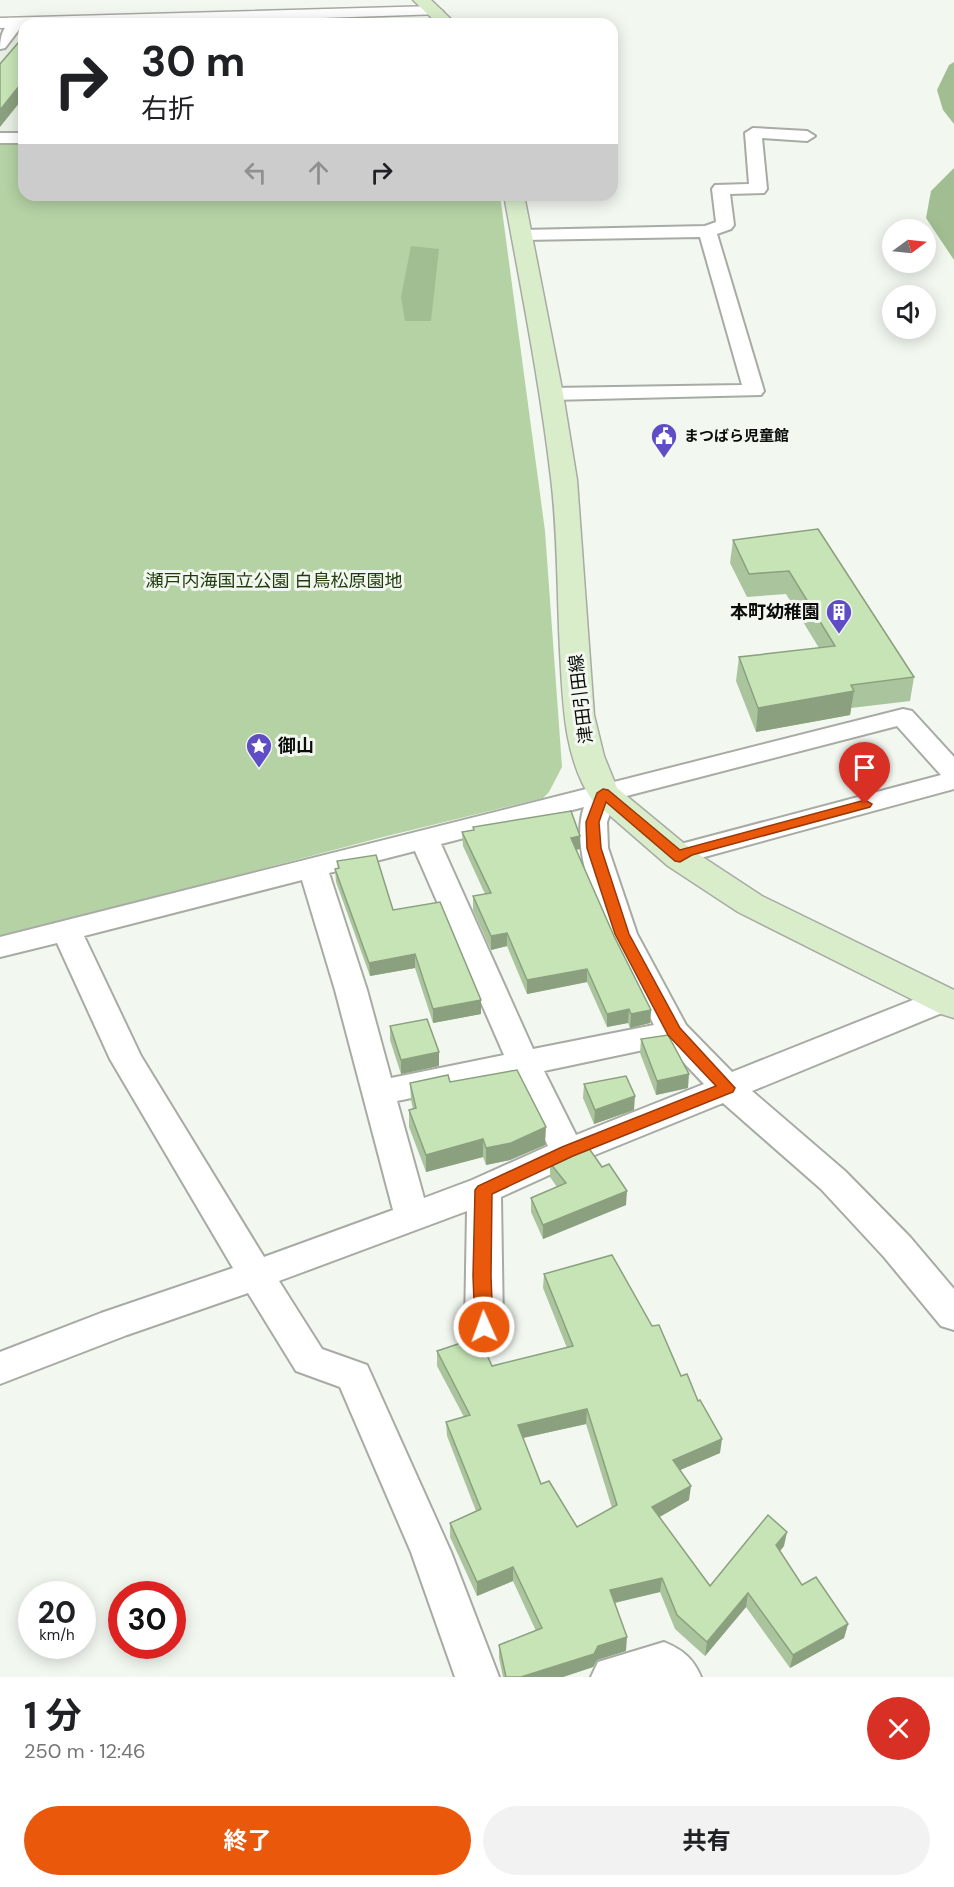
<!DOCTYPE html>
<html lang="ja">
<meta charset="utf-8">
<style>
:root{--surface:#fff;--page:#f2f2f2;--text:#202124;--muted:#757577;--accent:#ea580c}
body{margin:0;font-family:"DM Sans","Noto Sans JP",sans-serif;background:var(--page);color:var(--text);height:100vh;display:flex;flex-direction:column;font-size:22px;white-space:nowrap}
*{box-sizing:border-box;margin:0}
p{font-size:20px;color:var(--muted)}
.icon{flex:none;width:33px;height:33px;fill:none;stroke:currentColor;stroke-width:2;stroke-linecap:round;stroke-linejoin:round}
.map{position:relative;height:1677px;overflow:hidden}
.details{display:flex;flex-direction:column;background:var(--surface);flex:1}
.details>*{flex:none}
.guide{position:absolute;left:18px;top:18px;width:600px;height:183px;border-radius:18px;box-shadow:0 3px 15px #0003;background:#fff;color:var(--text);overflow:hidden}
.needle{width:39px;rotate:75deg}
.controls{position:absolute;left:882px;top:219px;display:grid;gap:12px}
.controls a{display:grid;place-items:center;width:54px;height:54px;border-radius:50%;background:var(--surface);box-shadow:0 3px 15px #0003;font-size:30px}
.speed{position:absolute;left:18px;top:1581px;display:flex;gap:12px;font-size:30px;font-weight:700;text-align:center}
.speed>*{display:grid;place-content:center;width:78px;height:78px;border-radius:50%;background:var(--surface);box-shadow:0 3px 15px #0003;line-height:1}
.speed small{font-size:15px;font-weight:400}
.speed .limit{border:9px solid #d22;background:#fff;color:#111}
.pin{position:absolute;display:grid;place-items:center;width:51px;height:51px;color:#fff;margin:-62px -26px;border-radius:50% 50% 50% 0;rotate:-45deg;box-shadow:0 0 6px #0007}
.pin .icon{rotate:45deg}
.me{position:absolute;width:66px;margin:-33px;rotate:358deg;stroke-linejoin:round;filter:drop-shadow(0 0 4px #0008)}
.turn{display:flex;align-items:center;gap:21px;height:126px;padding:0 24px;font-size:27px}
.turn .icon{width:78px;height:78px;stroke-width:2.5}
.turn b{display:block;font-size:42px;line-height:51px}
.lanes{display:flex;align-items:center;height:57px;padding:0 24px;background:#0003;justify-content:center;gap:30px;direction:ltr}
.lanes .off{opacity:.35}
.round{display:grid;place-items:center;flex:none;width:63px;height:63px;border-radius:32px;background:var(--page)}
.head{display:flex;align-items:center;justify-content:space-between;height:102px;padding:0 24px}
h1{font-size:36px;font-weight:700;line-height:45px}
.button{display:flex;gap:12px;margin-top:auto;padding:12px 24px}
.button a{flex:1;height:69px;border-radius:36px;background:var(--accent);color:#fff;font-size:24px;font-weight:700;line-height:69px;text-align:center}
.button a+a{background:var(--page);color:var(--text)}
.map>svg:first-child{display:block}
.built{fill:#e6efe1}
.forest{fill:#b4d2a4}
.water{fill:#a1be92}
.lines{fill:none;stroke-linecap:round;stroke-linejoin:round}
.minor-casing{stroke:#a7aba4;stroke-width:4}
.tertiary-casing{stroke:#a7aba4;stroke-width:3}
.secondary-casing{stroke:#a7aba4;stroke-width:3}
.minor{fill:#fff;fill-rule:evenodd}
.tertiary{fill:#fff;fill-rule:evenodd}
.secondary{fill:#d9edcb;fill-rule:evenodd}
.wall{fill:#aac49d;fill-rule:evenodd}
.shaded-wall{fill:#8ba07f}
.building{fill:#c6e4b6;stroke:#8ba07f;stroke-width:1.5;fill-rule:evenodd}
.route{fill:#ea580c;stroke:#983908;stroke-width:1.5}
.labels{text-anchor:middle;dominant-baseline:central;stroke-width:6;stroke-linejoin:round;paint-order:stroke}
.far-poi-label{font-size:15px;font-weight:bold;fill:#0b0d0a;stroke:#f2f7f0;text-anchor:start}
.park-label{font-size:18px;fill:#1f3b0c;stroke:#f2f7f0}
.poi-label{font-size:18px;font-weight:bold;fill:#0b0d0a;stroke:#f2f7f0;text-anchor:end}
.street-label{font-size:18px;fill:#0b0d0a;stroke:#f2f7f0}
</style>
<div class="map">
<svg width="954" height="1677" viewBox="0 0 954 1677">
<rect width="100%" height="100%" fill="#f2f7f0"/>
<!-- built -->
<g class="built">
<path d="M 386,17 L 412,24 L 122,24 L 217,22 Z"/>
<path d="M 22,26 L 24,26 L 24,132 L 0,132 L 0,51 Z"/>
</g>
<!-- forest -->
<path class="forest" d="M 0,141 L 24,141 L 24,195 L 500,195 L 545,531 L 562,767 L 549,792 L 543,798 L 383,837 L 0,938 Z"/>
<!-- water -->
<g class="water">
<path d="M 954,62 L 954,124 L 943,110 L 937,90 L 949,65 Z"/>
<path d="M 954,168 L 954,260 L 926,218 L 931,191 Z"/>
<path d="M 411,246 L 439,249 L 431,321 L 405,321 L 401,297 Z"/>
</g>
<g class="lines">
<!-- minor casing -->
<g class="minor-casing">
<g id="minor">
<path d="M 17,19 L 24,23 L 5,48 L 0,49 C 0,37 3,23 17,19 Z"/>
<path d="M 753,128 L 807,131 L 815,136 L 807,141 L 762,138 L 767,189 L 764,193 L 730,194 L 734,225 L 731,229 L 717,234 L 764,391 L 761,395 L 551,400 L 544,398 L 541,394 L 544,390 L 551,388 L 742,385 L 700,237 L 523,240 L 517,239 L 514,235 L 517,231 L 523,230 L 705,226 L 716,222 L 712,189 L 715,185 L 749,184 L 745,133 Z"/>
<rect x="0" y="133" width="24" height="10"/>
<path d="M 903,709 L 912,711 L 954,757 L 954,789 L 697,859 C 688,867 681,868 670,865 L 666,858 L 677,845 L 941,775 L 897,726 L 615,799 L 607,822 L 608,848 L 637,934 L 686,1025 L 732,1072 L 933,992 L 944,989 L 954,992 L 954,1008 L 752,1091 L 845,1171 L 910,1237 L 954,1289 L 954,1330 L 941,1326 L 884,1257 L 821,1189 L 723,1103 L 580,1161 L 501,1197 L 503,1327 L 497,1338 L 484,1342 L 471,1338 L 465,1327 L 467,1211 L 279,1281 L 322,1349 L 367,1365 L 451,1552 L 499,1677 L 455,1677 L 411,1552 L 340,1387 L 296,1371 L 248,1293 L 127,1335 L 0,1384 L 0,1352 L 101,1313 L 233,1268 L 110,1059 L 57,943 L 0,957 L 0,937 ZM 584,807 C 564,864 627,973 654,1025 L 533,1049 L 441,844 ZM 415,851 L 504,1055 L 391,1078 L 367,990 L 329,873 ZM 302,880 L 335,990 L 393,1210 L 264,1257 L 141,1056 L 84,936 ZM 667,1045 L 704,1084 L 576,1135 L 544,1071 ZM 514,1077 L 548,1146 L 472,1180 L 424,1198 L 397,1101 Z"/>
<path d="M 664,1642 C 683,1650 693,1658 701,1677 L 591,1677 L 598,1662 Z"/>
</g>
</g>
<!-- tertiary casing -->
<g class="tertiary-casing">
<path id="tertiary" d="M 435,6 L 443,11 L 441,14 L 143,24 L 24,24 L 24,27 L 0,28 L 0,18 Z"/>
</g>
<!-- secondary casing -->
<g class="secondary-casing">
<g id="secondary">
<path d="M 413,0 L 431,0 L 456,24 L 438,24 Z"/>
<path d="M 504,195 L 524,195 L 563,394 L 577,480 L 594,715 L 604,756 L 617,788 L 692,850 L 762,896 L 954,990 L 954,1018 L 941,1014 L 738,912 L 668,866 L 592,800 C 563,757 563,700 560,651 C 557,593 558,535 551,478 C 540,383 521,289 504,195 Z"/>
</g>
</g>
<!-- minor -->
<use href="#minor" class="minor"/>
<!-- tertiary -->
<use href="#tertiary" class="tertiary"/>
<!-- secondary -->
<use href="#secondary" class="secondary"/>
</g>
<!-- wall -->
<g class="wall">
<path d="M 818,529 L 914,677 L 910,701 L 851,708 L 850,715 L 756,732 L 736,681 L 739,657 L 819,648 L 786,594 L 747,597 L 730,563 L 733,540 Z"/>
<path d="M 473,827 L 580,849 L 576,850 L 614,936 L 651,1010 L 650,1023 L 630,1028 L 628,1023 L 607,1027 L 587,982 L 527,994 L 507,946 L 491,950 L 473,910 L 473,896 L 485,894 L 463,846 L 462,832 L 473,831 Z"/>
<path d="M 337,861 L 393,910 L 481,1000 L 481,1014 L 433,1023 L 415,968 L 370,976 L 336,882 L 335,869 L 338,868 Z"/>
<path d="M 390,1026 L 439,1052 L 439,1066 L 401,1074 L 390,1040 Z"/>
<path d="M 641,1039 L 688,1088 L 656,1095 L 640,1053 Z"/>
<path d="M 450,1082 L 545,1145 L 510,1160 L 486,1165 L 483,1157 L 426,1172 L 409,1127 L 409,1110 L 413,1109 L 411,1100 L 410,1083 Z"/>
<path d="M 584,1084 L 634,1110 L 594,1124 L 583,1098 Z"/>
<path d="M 550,1163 L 626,1205 L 543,1239 L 531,1212 L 531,1198 L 557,1187 L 550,1177 Z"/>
<path d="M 544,1274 L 652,1326 L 681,1376 L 720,1453 L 680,1470 L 689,1500 L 659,1517 L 710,1586 L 784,1546 L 780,1551 L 802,1585 L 848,1624 L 844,1638 L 790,1668 L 746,1607 L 705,1656 L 675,1629 L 660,1592 L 615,1603 L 626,1651 L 597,1660 L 593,1667 L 563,1677 L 503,1677 L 499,1658 L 499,1645 L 536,1631 L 513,1581 L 477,1596 L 450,1537 L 450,1523 L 476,1511 L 447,1436 L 446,1422 L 464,1417 L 437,1366 L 437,1351 L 492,1366 L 567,1348 L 543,1288 ZM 586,1424 L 612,1508 L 577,1527 L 541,1484 L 523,1438 Z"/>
</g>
<!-- shaded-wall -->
<g class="shaded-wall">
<path d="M 24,80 L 24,97 L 0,127 L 0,110 Z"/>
<path d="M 854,691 L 850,715 L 756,732 L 758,708 Z"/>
<path d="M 580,836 L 580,849 L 570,851 L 571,838 Z"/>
<path d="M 507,933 L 507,946 L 491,950 L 491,936 Z"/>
<path d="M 415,954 L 415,968 L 370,976 L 369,963 Z"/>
<path d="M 587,969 L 587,982 L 527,994 L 527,980 Z"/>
<path d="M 481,1000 L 481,1014 L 433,1023 L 433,1009 Z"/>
<path d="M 629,1009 L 628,1023 L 607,1027 L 607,1014 Z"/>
<path d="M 651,1010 L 650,1023 L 630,1028 L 631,1014 Z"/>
<path d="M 439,1052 L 439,1066 L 401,1074 L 401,1060 Z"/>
<path d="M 689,1074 L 688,1088 L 656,1095 L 657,1081 Z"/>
<path d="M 635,1096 L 634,1110 L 594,1124 L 595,1110 Z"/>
<path d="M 546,1127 L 545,1145 L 510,1160 L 486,1165 L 486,1148 Z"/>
<path d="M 483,1139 L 483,1157 L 426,1172 L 426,1155 Z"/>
<path d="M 627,1191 L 626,1205 L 543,1239 L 543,1225 Z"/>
<path d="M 587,1409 L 586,1424 L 518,1439 L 518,1425 Z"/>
<path d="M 722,1439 L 720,1453 L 671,1474 L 673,1460 Z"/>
<path d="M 691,1486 L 689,1500 L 651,1522 L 652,1507 Z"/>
<path d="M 787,1532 L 784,1546 L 773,1559 L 776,1545 Z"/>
<path d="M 513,1567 L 513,1581 L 477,1596 L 477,1582 Z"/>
<path d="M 662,1578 L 660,1592 L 609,1604 L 610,1590 Z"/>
<path d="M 748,1593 L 746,1607 L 705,1656 L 707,1642 Z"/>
<path d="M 848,1624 L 844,1638 L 790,1668 L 793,1655 Z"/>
<path d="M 627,1637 L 626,1651 L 597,1660 L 593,1667 L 563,1677 L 521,1677 L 598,1646 Z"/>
</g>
<!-- building -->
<g class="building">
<path d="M 24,36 L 24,80 L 0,110 L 0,64 Z"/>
<path d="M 818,529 L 914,677 L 851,685 L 854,691 L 758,708 L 739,657 L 835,646 L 789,571 L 749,574 L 733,540 Z"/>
<path d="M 571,811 L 580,836 L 571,838 L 614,936 L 651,1010 L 631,1014 L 629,1009 L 607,1014 L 587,969 L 527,980 L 507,933 L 491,936 L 473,896 L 491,893 L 462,832 L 474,830 L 473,827 Z"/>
<path d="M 376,855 L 393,910 L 440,902 L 481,1000 L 433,1009 L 415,954 L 369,963 L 335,869 L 339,868 L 337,861 Z"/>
<path d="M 427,1019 L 439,1052 L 401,1060 L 390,1026 Z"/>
<path d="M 668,1035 L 689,1074 L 657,1081 L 641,1039 Z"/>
<path d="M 517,1070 L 546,1127 L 511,1143 L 486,1148 L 483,1139 L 426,1155 L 409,1110 L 416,1108 L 410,1083 L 448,1075 L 450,1082 Z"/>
<path d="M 626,1076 L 635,1096 L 595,1110 L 584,1084 Z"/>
<path d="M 588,1147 L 602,1167 L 609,1164 L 627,1191 L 543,1225 L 531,1198 L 566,1183 L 550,1163 Z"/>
<path d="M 612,1255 L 652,1326 L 659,1325 L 681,1376 L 687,1374 L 698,1401 L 700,1400 L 722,1439 L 673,1460 L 691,1486 L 652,1507 L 710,1586 L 768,1515 L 787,1532 L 776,1545 L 802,1585 L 816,1577 L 848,1624 L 793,1655 L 748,1593 L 707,1642 L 677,1615 L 662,1578 L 610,1590 L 627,1637 L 598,1646 L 594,1654 L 521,1677 L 506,1677 L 499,1645 L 542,1628 L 513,1567 L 477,1582 L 450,1523 L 481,1509 L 446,1422 L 470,1415 L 437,1351 L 479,1337 L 492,1366 L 573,1346 L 544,1274 ZM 587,1409 L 617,1505 L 577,1527 L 549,1481 L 541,1484 L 518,1425 Z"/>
</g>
<!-- route -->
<path class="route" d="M 603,789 L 608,790 L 680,850 L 865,800 L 872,804 L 870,807 L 692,855 L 680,862 L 675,861 L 606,802 L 599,822 L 601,848 L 629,934 L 680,1028 L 735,1088 L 733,1092 L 573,1156 L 492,1194 L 491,1276 L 493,1327 L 490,1332 L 484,1334 L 478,1332 L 475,1327 L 473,1276 L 475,1190 L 478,1186 L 562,1147 L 716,1086 L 668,1035 L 615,934 L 587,848 L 586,822 L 597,793 Z"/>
<!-- icons -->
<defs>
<g id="civic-pin" transform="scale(1.35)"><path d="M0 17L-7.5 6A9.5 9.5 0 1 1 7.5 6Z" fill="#5f4dc6" stroke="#f2f7f0"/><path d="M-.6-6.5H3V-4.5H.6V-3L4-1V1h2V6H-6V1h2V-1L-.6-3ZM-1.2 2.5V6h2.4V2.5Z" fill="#fff"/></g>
<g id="building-pin" transform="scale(1.35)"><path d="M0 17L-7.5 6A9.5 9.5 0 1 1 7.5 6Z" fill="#5f4dc6" stroke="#f2f7f0"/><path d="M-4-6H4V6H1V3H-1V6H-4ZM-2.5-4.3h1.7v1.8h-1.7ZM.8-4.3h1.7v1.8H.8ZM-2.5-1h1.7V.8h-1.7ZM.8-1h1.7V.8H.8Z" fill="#fff"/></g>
<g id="sight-pin" transform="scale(1.35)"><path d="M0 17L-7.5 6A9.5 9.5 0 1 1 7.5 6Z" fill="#5f4dc6" stroke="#f2f7f0"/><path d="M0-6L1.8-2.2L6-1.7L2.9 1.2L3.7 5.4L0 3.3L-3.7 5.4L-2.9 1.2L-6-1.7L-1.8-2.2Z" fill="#fff"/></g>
</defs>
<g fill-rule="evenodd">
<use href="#civic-pin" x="664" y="436"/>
<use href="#building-pin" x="839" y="612"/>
<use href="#sight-pin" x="259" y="746"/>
</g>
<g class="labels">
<!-- far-poi labels -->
<g class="far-poi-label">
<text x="684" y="436">まつばら児童館</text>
</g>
<!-- park labels -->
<g class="park-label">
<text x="274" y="581">瀬戸内海国立公園 白鳥松原園地</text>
</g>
<!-- poi labels -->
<g class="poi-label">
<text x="820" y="612">本町幼稚園</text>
<text x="278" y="746" text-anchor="start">御山</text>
</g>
<!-- street labels -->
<g class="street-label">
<text transform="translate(581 699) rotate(-97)">津田引田線</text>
</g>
</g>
</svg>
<div class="controls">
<a><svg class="needle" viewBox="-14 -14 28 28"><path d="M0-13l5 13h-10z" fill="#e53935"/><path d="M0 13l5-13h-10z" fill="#757577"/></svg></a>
<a><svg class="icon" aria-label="sound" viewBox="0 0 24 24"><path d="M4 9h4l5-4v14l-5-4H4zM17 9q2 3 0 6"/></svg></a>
</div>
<div class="speed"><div>20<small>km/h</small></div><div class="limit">30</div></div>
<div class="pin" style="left:865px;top:804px;background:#d93025"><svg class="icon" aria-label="arrive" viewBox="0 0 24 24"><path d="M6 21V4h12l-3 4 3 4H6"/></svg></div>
<svg class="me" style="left:484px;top:1327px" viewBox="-20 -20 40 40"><circle r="17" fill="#ea580c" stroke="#fff" stroke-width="3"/><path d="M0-11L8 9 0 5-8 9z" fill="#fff"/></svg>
<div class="guide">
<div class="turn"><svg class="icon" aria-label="right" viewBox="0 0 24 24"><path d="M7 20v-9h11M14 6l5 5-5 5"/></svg><div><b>30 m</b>右折</div></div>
<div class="lanes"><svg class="icon off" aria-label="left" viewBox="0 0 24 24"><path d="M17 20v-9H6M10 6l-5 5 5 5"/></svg><svg class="icon off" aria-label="ahead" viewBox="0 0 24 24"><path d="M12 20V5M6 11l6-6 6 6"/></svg><svg class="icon" aria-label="right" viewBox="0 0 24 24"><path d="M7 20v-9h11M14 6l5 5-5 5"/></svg></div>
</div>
</div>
<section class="details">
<div class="head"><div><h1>1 分</h1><p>250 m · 12:46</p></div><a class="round" style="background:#d93025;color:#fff"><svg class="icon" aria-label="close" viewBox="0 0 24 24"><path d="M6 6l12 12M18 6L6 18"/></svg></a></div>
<div class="button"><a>終了</a><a>共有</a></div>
</section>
